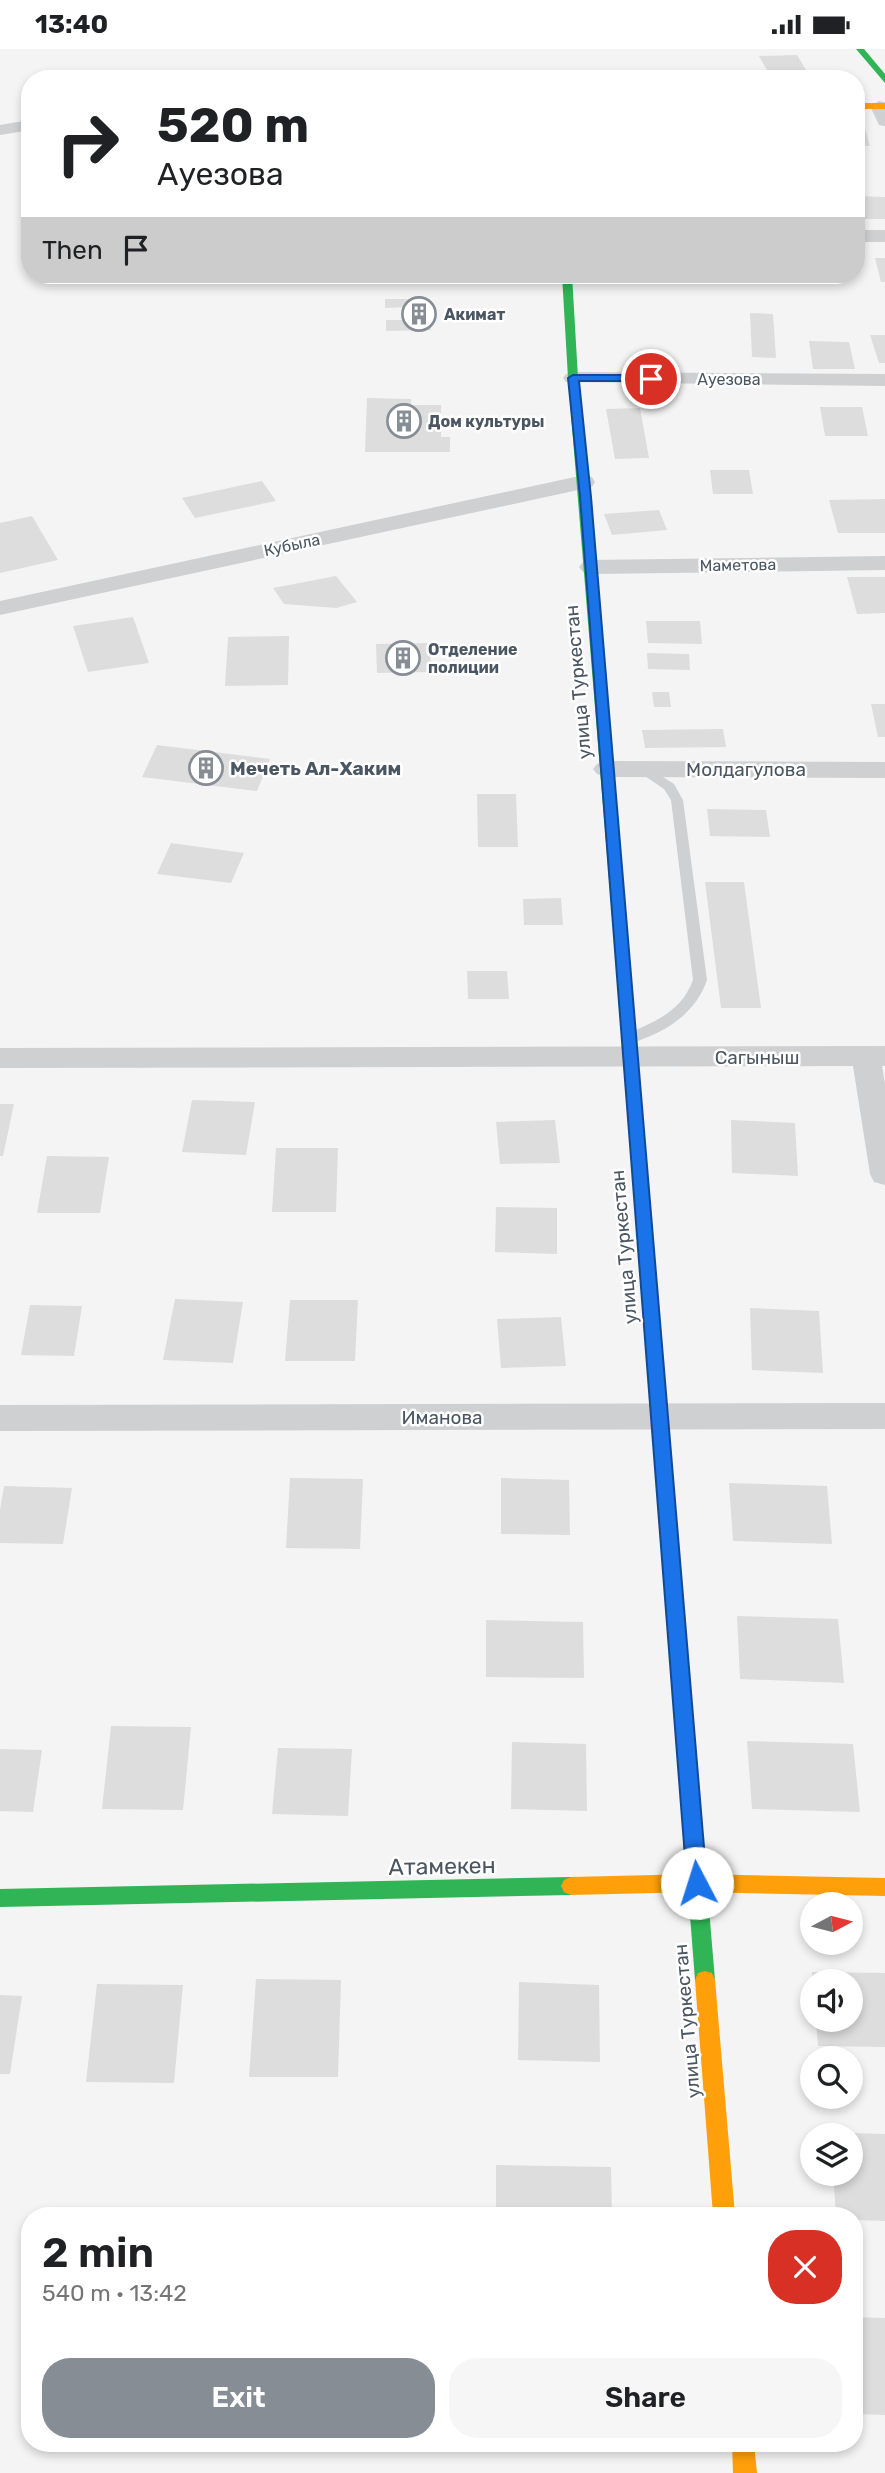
<!DOCTYPE html>
<meta charset="utf-8">
<style>
:root{--surface:#fff;--page:#f6f6f6;--text:#202124;--muted:#757577;--accent:#868d94}
body{margin:0;font-family:Rubik,sans-serif;background:var(--page);color:var(--text);height:100vh;display:flex;flex-direction:column;font-size:26px;white-space:nowrap}
*{box-sizing:border-box;margin:0}
p{font-size:23px;color:var(--muted)}
.icon{flex:none;width:38px;height:38px;fill:none;stroke:currentColor;stroke-width:2;stroke-linecap:round;stroke-linejoin:round}
.map{position:relative;flex:1;overflow:hidden}
.sheet{position:absolute;left:21px;top:2158px;width:842px;height:245px;display:flex;flex-direction:column;background:var(--surface);border-radius:28px;box-shadow:0 4px 10px #0003}
.sheet>*{flex:none}
.banner{position:absolute;left:21px;top:21px;width:844px;height:214px;border-radius:28px;box-shadow:0 4px 10px #0003;background:#fff;color:var(--text);overflow:hidden}
.needle{width:46px;rotate:83deg}
.controls{position:absolute;left:800px;top:1843px;display:grid;gap:14px}
.controls a{display:grid;place-items:center;width:63px;height:63px;border-radius:50%;background:var(--surface);box-shadow:0 4px 10px #0003;font-size:35px}
.pin{position:absolute;display:grid;place-items:center;width:60px;height:60px;color:#fff;margin:-30px;border:4px solid #fff;border-radius:50%;box-shadow:0 2px 7px #0007}
.me{position:absolute;width:77px;margin:-38px;rotate:355deg;stroke-linejoin:round;filter:drop-shadow(0 0 5px #0008)}
.turn{display:flex;align-items:center;gap:24px;height:147px;padding:0 21px;font-size:32px}
.turn .icon{width:91px;height:91px;stroke-width:2.5}
.turn b{display:block;font-size:49px;line-height:60px}
.then{display:flex;align-items:center;height:66px;padding:0 21px;background:#0003;gap:14px;font-size:26px}
.round{display:grid;place-items:center;flex:none;width:74px;height:74px;border-radius:28px;background:var(--page)}
.summary{display:flex;align-items:center;justify-content:space-between;height:119px;padding:0 21px}
h1{font-size:42px;font-weight:600;line-height:52px}
.button{display:flex;gap:14px;margin-top:auto;padding:14px 21px}
.button a{flex:1;height:80px;border-radius:28px;background:var(--accent);color:#fff;font-size:28px;font-weight:600;line-height:80px;text-align:center}
.button a+a{background:var(--page);color:var(--text)}
.status{display:flex;justify-content:space-between;align-items:center;height:49px;padding:0 35px;background:var(--surface);direction:ltr}
.status svg{height:19px;fill:currentColor}
.map>svg:first-child{display:block}
.building{fill:#ddddde}
.lines{fill:none;stroke-linecap:round;stroke-linejoin:round}
.lane{fill:#ced0d2;fill-rule:evenodd}
.street{fill:#ced0d2;fill-rule:evenodd}
.fast{fill:#30b455;fill-rule:evenodd}
.slow{fill:#ff9f0a;fill-rule:evenodd}
.route{fill:#1a73e8;stroke:#114b97;stroke-width:2}
.labels{text-anchor:middle;dominant-baseline:central;stroke-width:5;stroke-linejoin:round;paint-order:stroke}
.far-poi-label{font-size:16px;font-weight:bold;fill:#4a5661;stroke:#fff;text-anchor:start}
.far-street-label{font-size:16px;fill:#4a5661;stroke:#fff}
.street-label{font-size:19px;fill:#4a5661;stroke:#fff}
.poi-label{font-size:19px;font-weight:bold;fill:#4a5661;stroke:#fff;text-anchor:start}
.near-street-label{font-size:23px;fill:#4a5661;stroke:#fff}
</style>
<div class="status"><b>13:40</b><svg viewBox="0 0 49 12"><path d="M0 12V9h3v3zM5 12V6h3v6zM10 12V3h3v9zM15 12V0h3v12zM26 1h20v11H26zM47 4h2v5h-2z"/></svg></div>
<div class="map">
<svg width="885" height="2424" viewBox="0 0 885 2424">
<rect width="100%" height="100%" fill="#f4f4f4"/>
<!-- building -->
<g class="building">
<path d="M 797,6 L 806,21 L 768,23 L 759,7 Z"/>
<path d="M 856,76 L 864,76 L 870,97 L 856,97 Z"/>
<path d="M 856,147 L 885,148 L 885,170 L 856,170 Z"/>
<path d="M 875,209 L 885,209 L 885,233 L 881,233 Z"/>
<path d="M 784,226 L 838,226 L 839,228 L 785,229 Z"/>
<path d="M 385,250 L 430,250 L 431,281 L 386,282 L 386,271 L 408,271 L 408,258 L 385,259 Z"/>
<path d="M 750,264 L 773,265 L 776,309 L 752,308 Z"/>
<path d="M 870,286 L 885,286 L 885,314 L 879,314 Z"/>
<path d="M 809,292 L 849,293 L 855,320 L 813,320 Z"/>
<path d="M 367,349 L 411,350 L 411,356 L 441,356 L 441,388 L 450,388 L 450,403 L 365,403 Z"/>
<path d="M 820,358 L 862,358 L 868,387 L 825,387 Z"/>
<path d="M 640,359 L 649,409 L 615,410 L 606,360 Z"/>
<path d="M 710,421 L 749,421 L 753,445 L 713,445 Z"/>
<path d="M 262,432 L 276,452 L 195,469 L 182,449 Z"/>
<path d="M 885,450 L 885,484 L 838,484 L 829,451 Z"/>
<path d="M 659,461 L 667,481 L 612,486 L 604,465 Z"/>
<path d="M 32,467 L 58,511 L 0,524 L 0,474 Z"/>
<path d="M 336,527 L 357,553 L 336,559 L 284,555 L 273,539 Z"/>
<path d="M 847,528 L 885,528 L 885,564 L 857,565 Z"/>
<path d="M 133,568 L 149,614 L 88,623 L 73,577 Z"/>
<path d="M 646,572 L 700,572 L 702,595 L 648,594 Z"/>
<path d="M 289,587 L 288,636 L 225,637 L 228,588 Z"/>
<path d="M 429,594 L 432,623 L 377,624 L 376,595 Z"/>
<path d="M 647,604 L 689,605 L 690,621 L 648,620 Z"/>
<path d="M 652,643 L 669,643 L 671,658 L 654,658 Z"/>
<path d="M 871,655 L 885,655 L 885,688 L 878,688 Z"/>
<path d="M 723,680 L 726,698 L 645,699 L 642,681 Z"/>
<path d="M 157,696 L 270,710 L 257,742 L 142,728 Z"/>
<path d="M 477,745 L 516,745 L 518,798 L 478,798 Z"/>
<path d="M 707,760 L 766,761 L 770,788 L 710,787 Z"/>
<path d="M 171,794 L 244,804 L 231,834 L 157,825 Z"/>
<path d="M 705,833 L 744,833 L 761,959 L 721,959 Z"/>
<path d="M 561,849 L 563,876 L 524,876 L 523,850 Z"/>
<path d="M 467,922 L 507,922 L 509,950 L 468,950 Z"/>
<path d="M 192,1051 L 255,1053 L 246,1106 L 182,1103 Z"/>
<path d="M 0,1055 L 14,1055 L 3,1107 L 0,1107 Z"/>
<path d="M 555,1071 L 560,1114 L 500,1115 L 496,1073 Z"/>
<path d="M 731,1071 L 795,1074 L 798,1127 L 732,1124 Z"/>
<path d="M 276,1099 L 338,1099 L 336,1163 L 272,1163 Z"/>
<path d="M 47,1107 L 109,1108 L 100,1164 L 37,1164 Z"/>
<path d="M 496,1158 L 557,1159 L 557,1205 L 495,1203 Z"/>
<path d="M 175,1250 L 243,1253 L 233,1314 L 163,1311 Z"/>
<path d="M 290,1251 L 358,1251 L 355,1312 L 285,1312 Z"/>
<path d="M 30,1256 L 82,1257 L 74,1307 L 21,1306 Z"/>
<path d="M 750,1259 L 819,1262 L 823,1324 L 752,1321 Z"/>
<path d="M 561,1268 L 566,1317 L 501,1319 L 497,1270 Z"/>
<path d="M 290,1429 L 363,1430 L 360,1500 L 286,1499 Z"/>
<path d="M 501,1429 L 569,1431 L 570,1486 L 501,1485 Z"/>
<path d="M 729,1434 L 827,1437 L 832,1495 L 733,1492 Z"/>
<path d="M 4,1437 L 72,1439 L 63,1495 L 0,1494 L 0,1461 Z"/>
<path d="M 737,1567 L 838,1570 L 844,1634 L 740,1630 Z"/>
<path d="M 486,1571 L 583,1573 L 584,1629 L 486,1628 Z"/>
<path d="M 111,1677 L 191,1678 L 183,1761 L 102,1760 Z"/>
<path d="M 747,1692 L 853,1695 L 860,1763 L 752,1760 Z"/>
<path d="M 512,1693 L 586,1695 L 587,1762 L 511,1760 Z"/>
<path d="M 278,1699 L 352,1700 L 348,1767 L 272,1765 Z"/>
<path d="M 0,1700 L 42,1701 L 33,1763 L 0,1762 Z"/>
<path d="M 812,1923 L 885,1924 L 885,1998 L 818,1997 L 816,1970 L 850,1970 L 850,1932 L 812,1932 Z"/>
<path d="M 256,1930 L 341,1931 L 338,2028 L 249,2028 Z"/>
<path d="M 519,1933 L 599,1936 L 600,2013 L 518,2011 Z"/>
<path d="M 97,1935 L 183,1936 L 174,2034 L 86,2033 Z"/>
<path d="M 0,1946 L 22,1947 L 10,2025 L 0,2025 Z"/>
<path d="M 850,2084 L 885,2085 L 885,2172 L 854,2171 L 854,2166 L 836,2166 L 833,2124 L 850,2124 Z"/>
<path d="M 496,2116 L 611,2118 L 612,2166 L 496,2166 Z"/>
<path d="M 854,2268 L 885,2269 L 885,2366 L 854,2365 Z"/>
</g>
<g class="lines">
<!-- lane -->
<path class="lane" d="M 644,716 L 674,735 L 683,751 L 707,931 C 695,966 663,985 628,995 L 623,993 L 621,990 L 623,987 C 653,973 681,964 693,931 L 671,751 L 664,740 L 639,723 L 638,720 Z"/>
<!-- street -->
<g class="street">
<path d="M 879,52 L 885,53 L 885,77 L 879,76 L 870,57 Z"/>
<path d="M 30,71 L 30,81 L 0,86 L 0,76 Z"/>
<rect x="856" y="181" width="29" height="12"/>
<path d="M 573,323 L 885,325 L 885,337 L 566,333 L 563,329 L 566,325 Z"/>
<path d="M 584,426 L 592,428 L 595,433 L 592,438 L 0,566 L 0,552 Z"/>
<path d="M 885,507 L 885,521 L 591,525 L 583,523 L 579,518 L 583,513 L 591,511 Z"/>
<path d="M 606,712 L 885,713 L 885,729 L 606,728 L 597,725 L 593,720 L 597,715 Z"/>
<path d="M 885,997 L 885,1017 L 882,1017 L 885,1035 L 885,1136 L 874,1133 L 870,1125 L 853,1017 L 0,1019 L 0,999 Z"/>
<path d="M 885,1354 L 885,1380 L 0,1382 L 0,1356 Z"/>
</g>
<!-- fast -->
<g class="fast">
<path d="M 856,0 L 864,0 L 885,25 L 885,34 Z"/>
<path d="M 562,226 L 572,226 L 578,329 L 627,879 L 620,883 L 613,879 L 568,329 Z"/>
<path d="M 658,1345 L 664,1346 L 666,1351 L 715,1931 L 712,1938 L 705,1940 L 698,1938 L 695,1931 L 650,1351 L 652,1346 Z"/>
<path d="M 571,1828 L 578,1831 L 581,1837 L 578,1843 L 571,1846 L 0,1858 L 0,1840 Z"/>
</g>
<!-- slow -->
<g class="slow">
<rect x="856" y="54" width="29" height="6"/>
<path d="M 620,875 L 627,879 L 666,1351 L 664,1356 L 652,1356 L 650,1351 L 613,879 Z"/>
<path d="M 697,1825 L 885,1829 L 885,1847 L 697,1843 L 571,1846 L 564,1843 L 561,1837 L 564,1831 L 571,1828 Z"/>
<path d="M 705,1922 L 712,1924 L 715,1931 L 735,2166 L 713,2166 L 695,1931 L 698,1924 Z"/>
<path d="M 732,2394 L 754,2394 L 757,2424 L 733,2424 Z"/>
</g>
</g>
<!-- route -->
<path class="route" d="M 651,326 L 655,327 L 655,332 L 579,332 L 591,448 L 707,1834 L 704,1841 L 697,1843 L 690,1841 L 687,1834 L 580,448 L 568,329 L 573,326 Z"/>
<!-- icons -->
<defs>
<g id="building-ring" transform="scale(1.75)"><circle r="9.5" fill="#fff" stroke="#868d94" stroke-width="1.5"/><path d="M-4-6H4V6H1V3H-1V6H-4ZM-2.5-4.3h1.7v1.8h-1.7ZM.8-4.3h1.7v1.8H.8ZM-2.5-1h1.7V.8h-1.7ZM.8-1h1.7V.8H.8Z" fill="#868d94"/></g>
</defs>
<g fill-rule="evenodd">
<use href="#building-ring" x="419" y="265"/>
<use href="#building-ring" x="404" y="372"/>
<use href="#building-ring" x="403" y="609"/>
<use href="#building-ring" x="206" y="719"/>
</g>
<g class="labels">
<!-- far-poi labels -->
<g class="far-poi-label">
<text x="444" y="265">Акимат</text>
<text x="428" y="372">Дом культуры</text>
<text x="428" y="600">Отделение<tspan x="428" dy="18">полиции</tspan></text>
</g>
<!-- far-street labels -->
<g class="far-street-label">
<text x="729" y="330">Ауезова</text>
<text transform="translate(292 496) rotate(-12)">Кубыла</text>
<text transform="translate(738 516) rotate(-1)">Маметова</text>
</g>
<!-- street labels -->
<g class="street-label">
<text transform="translate(578 633) rotate(-95)">улица Туркестан</text>
<text x="746" y="720">Молдагулова</text>
<text x="757" y="1008">Сагыныш</text>
<text transform="translate(624 1198) rotate(-95)">улица Туркестан</text>
<text x="442" y="1368">Иманова</text>
<text transform="translate(687 1972) rotate(-95)">улица Туркестан</text>
</g>
<!-- poi labels -->
<g class="poi-label">
<text x="230" y="719">Мечеть Ал-Хаким</text>
</g>
<!-- near-street labels -->
<g class="near-street-label">
<text transform="translate(442 1817) rotate(-1)">Атамекен</text>
</g>
</g>
</svg>
<div class="controls">
<a><svg class="needle" viewBox="-14 -14 28 28"><path d="M0-13l5 13h-10z" fill="#e53935"/><path d="M0 13l5-13h-10z" fill="#757577"/></svg></a>
<a><svg class="icon" aria-label="sound" viewBox="0 0 24 24"><path d="M4 9h4l5-4v14l-5-4H4zM17 9q2 3 0 6"/></svg></a>
<a><svg class="icon" aria-label="search" viewBox="0 0 24 24"><circle cx="10" cy="10" r="6"/><path d="M15 15l6 6"/></svg></a>
<a><svg class="icon" aria-label="layers" viewBox="0 0 24 24"><path d="M12 4l9 5-9 5-9-5zM3 14l9 5 9-5"/></svg></a>
</div>
<div class="pin" style="left:651px;top:330px;background:#d93025"><svg class="icon" aria-label="arrive" viewBox="0 0 24 24"><path d="M6 21V4h12l-3 4 3 4H6"/></svg></div>
<svg class="me" style="left:697px;top:1834px" viewBox="-20 -20 40 40"><circle r="19" fill="#fff"/><path d="M0-13L10 11 0 6-10 11z" fill="#1a73e8"/></svg>
<div class="banner">
<div class="turn"><svg class="icon" aria-label="right" viewBox="0 0 24 24"><path d="M7 20v-9h11M14 6l5 5-5 5"/></svg><div><b>520 m</b>Ауезова</div></div>
<div class="then">Then<svg class="icon" aria-label="arrive" viewBox="0 0 24 24"><path d="M6 21V4h12l-3 4 3 4H6"/></svg></div>
</div>
<section class="sheet">
<div class="summary"><div><h1>2 min</h1><p>540 m · 13:42</p></div><a class="round" style="background:#d93025;color:#fff"><svg class="icon" aria-label="close" viewBox="0 0 24 24"><path d="M6 6l12 12M18 6L6 18"/></svg></a></div>
<div class="button"><a>Exit</a><a>Share</a></div>
</section>
</div>
